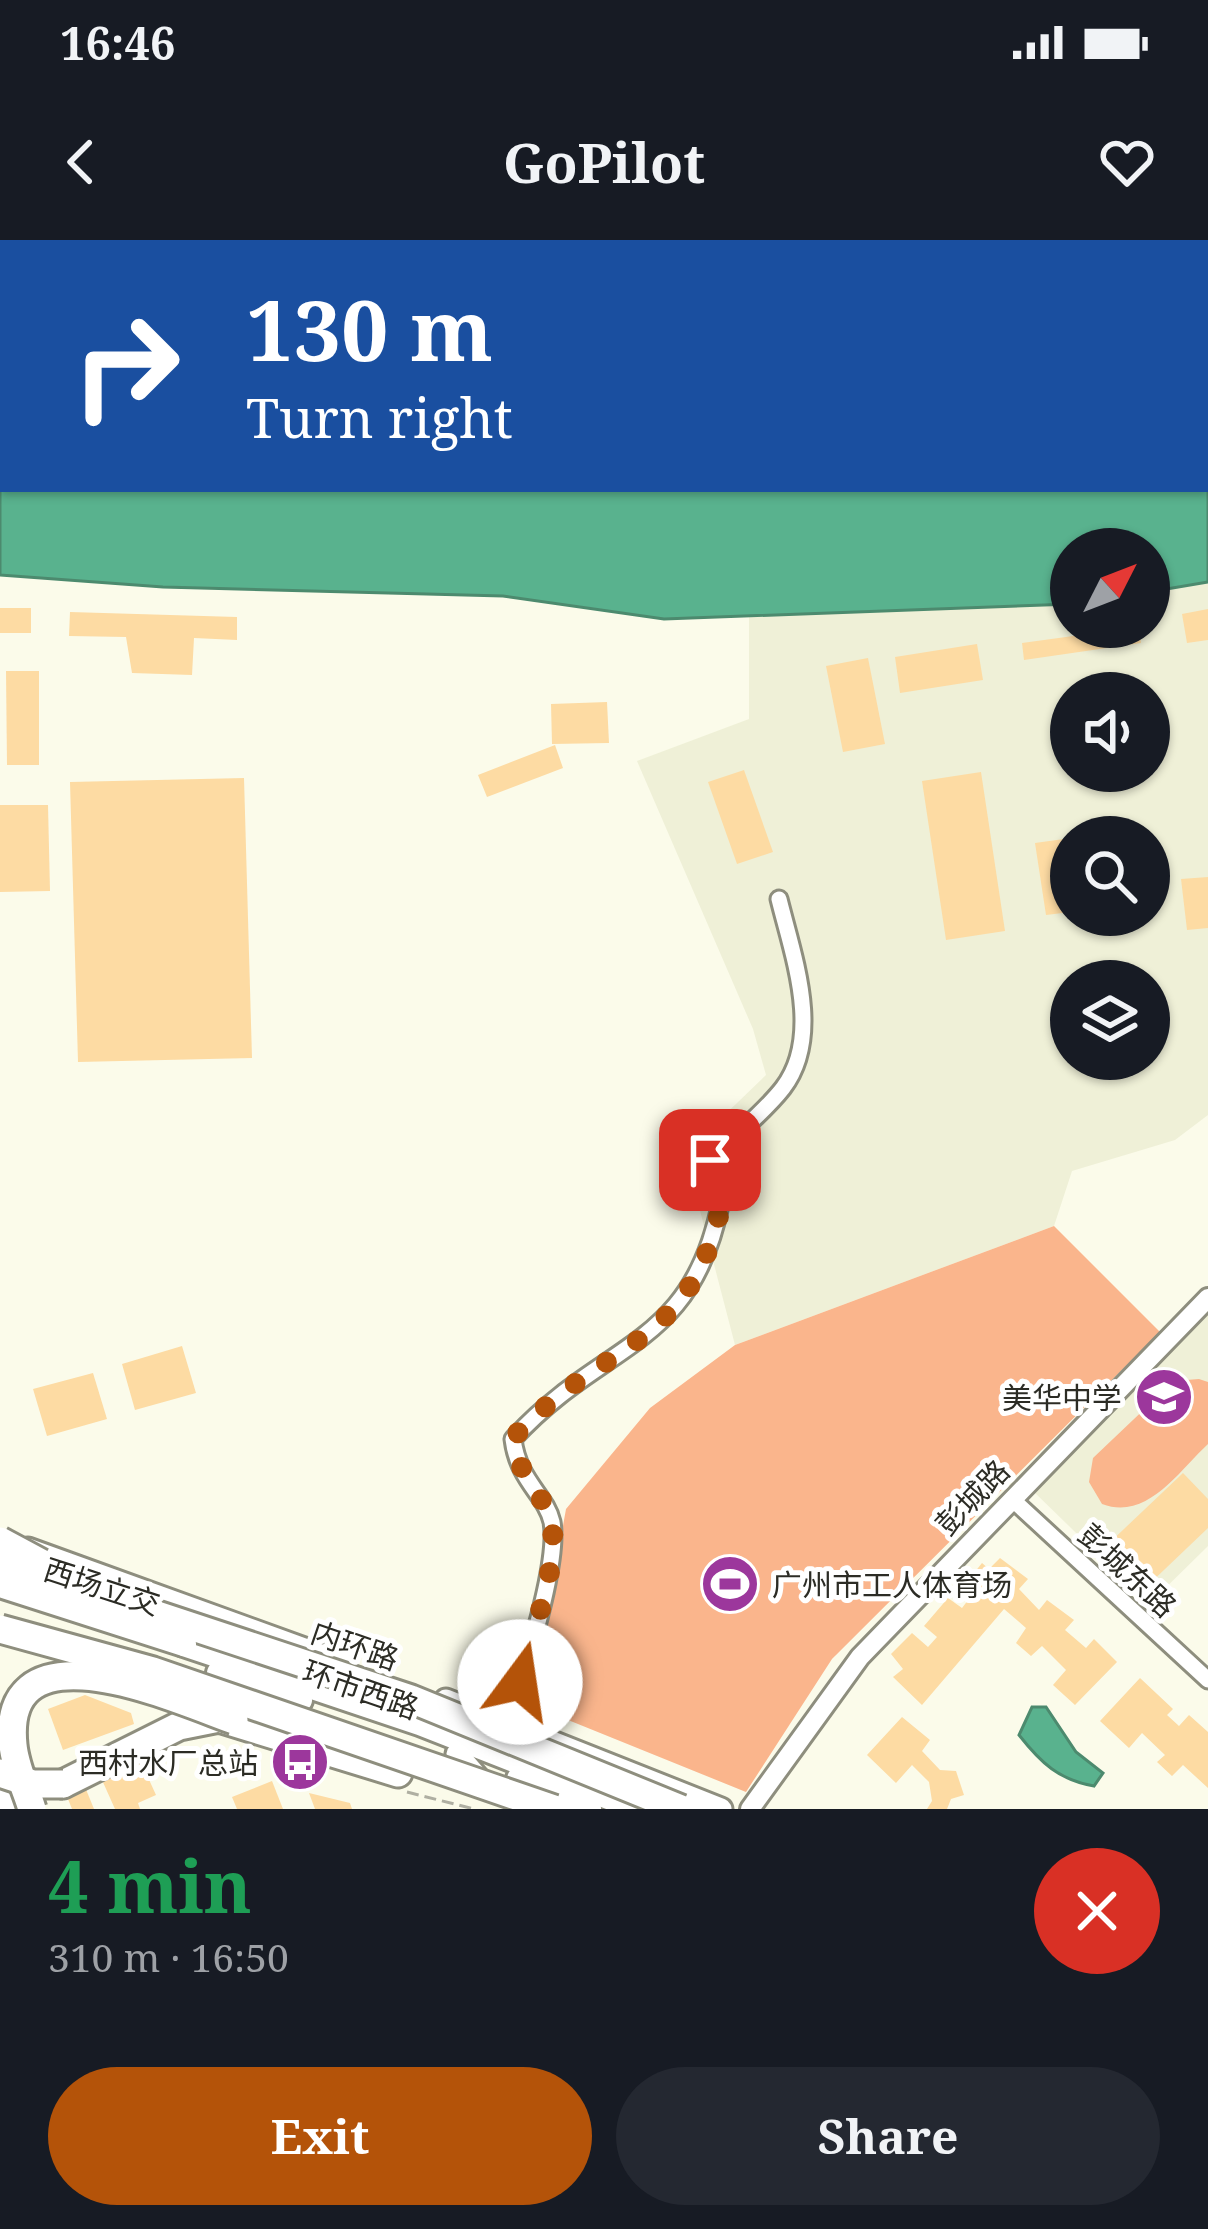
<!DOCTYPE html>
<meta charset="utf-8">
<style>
:root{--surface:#171b24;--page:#242831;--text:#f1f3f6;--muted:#9ea1a6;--accent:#b45309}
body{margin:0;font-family:"Noto Serif","Noto Sans SC",serif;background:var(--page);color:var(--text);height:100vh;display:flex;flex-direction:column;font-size:45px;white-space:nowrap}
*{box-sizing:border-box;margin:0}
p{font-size:39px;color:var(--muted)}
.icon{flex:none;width:66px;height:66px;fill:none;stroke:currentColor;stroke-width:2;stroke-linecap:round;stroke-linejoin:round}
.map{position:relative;height:1569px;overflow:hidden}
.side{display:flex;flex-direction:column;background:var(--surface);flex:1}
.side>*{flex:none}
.top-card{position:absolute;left:0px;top:0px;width:1209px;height:252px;box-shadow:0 3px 9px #0004;background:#1a4fa0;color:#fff;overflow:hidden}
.needle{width:78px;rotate:48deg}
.buttons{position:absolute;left:1050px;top:288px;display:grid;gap:24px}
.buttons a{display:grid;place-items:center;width:120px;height:120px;border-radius:50%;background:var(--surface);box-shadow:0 3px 9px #0004;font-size:60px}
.pin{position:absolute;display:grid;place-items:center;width:102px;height:102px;color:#fff;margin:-51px;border-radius:24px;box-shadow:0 6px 18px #0006}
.me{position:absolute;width:132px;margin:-66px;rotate:14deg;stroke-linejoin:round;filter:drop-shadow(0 0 9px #0008)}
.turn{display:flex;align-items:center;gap:42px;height:252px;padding:0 48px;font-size:54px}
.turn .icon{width:156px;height:156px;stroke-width:2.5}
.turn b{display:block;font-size:84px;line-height:102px}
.round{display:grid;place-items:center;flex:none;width:126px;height:126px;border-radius:63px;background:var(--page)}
.overview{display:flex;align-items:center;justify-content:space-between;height:204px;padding:0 48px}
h1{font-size:72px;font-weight:700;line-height:90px;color:#1e9e55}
.action{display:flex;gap:24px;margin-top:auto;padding:24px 48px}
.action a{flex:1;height:138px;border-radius:72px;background:var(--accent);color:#fff;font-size:48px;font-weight:700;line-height:138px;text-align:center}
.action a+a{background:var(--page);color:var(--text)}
.status{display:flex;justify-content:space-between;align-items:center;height:84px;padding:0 60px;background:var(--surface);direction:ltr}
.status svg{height:33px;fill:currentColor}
header{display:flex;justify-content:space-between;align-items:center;height:156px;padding:0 48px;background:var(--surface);font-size:54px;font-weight:700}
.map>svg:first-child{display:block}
.built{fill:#eff0d7;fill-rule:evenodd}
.green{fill:#fab58c}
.water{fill:#59b28e;stroke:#4c8a6e;stroke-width:3}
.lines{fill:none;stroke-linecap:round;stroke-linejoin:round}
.canal{stroke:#59b28e;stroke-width:14}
.building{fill:#fddba3}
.minor-casing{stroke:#8e8e7e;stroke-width:21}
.tertiary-casing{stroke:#8e8e7e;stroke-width:24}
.secondary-casing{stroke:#8e8e7e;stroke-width:27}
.primary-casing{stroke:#8e8e7e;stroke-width:30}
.trunk-casing{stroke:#8e8e7e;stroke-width:33}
.path{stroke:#afafa2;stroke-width:3;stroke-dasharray:12 6;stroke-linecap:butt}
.minor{stroke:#fff;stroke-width:15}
.tertiary{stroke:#fff;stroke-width:18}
.secondary{stroke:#fff;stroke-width:21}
.primary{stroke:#fff;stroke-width:24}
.trunk{stroke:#fff;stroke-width:27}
.primary-bridge-casing{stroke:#8e8e7e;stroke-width:30;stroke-linecap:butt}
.trunk-bridge-casing{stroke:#8e8e7e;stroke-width:33;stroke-linecap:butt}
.primary-bridge{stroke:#fff;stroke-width:24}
.trunk-bridge{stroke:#fff;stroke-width:27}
.route{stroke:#b45309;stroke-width:21;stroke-dasharray:0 37.8}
.labels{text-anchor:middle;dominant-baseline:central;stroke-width:10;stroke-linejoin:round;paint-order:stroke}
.poi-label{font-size:30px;fill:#2c2c25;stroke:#fff;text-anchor:end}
.street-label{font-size:30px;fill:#2c2c25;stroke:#fff}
</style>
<div class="status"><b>16:46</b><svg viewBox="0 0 49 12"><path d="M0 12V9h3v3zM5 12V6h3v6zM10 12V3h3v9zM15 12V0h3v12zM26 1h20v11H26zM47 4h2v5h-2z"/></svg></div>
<header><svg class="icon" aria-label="back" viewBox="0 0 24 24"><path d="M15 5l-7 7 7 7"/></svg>GoPilot<svg class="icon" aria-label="heart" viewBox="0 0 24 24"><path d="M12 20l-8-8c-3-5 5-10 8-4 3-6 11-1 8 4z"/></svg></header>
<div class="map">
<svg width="1208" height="1569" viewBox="0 0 1208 1569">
<rect width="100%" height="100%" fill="#fbfbea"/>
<!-- built -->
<g class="built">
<path d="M 1208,342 L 1208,875 L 1175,900 L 1072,931 L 1054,986 L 735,1105 L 685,913 L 766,835 L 753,789 L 637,521 L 749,479 L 749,376 L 1071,364 L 1071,387 L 1149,387 L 1149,352 ZM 1071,453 L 1149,453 L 1149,531 L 1071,531 ZM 1071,597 L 1149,597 L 1149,675 L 1071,675 ZM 1071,741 L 1149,741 L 1149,819 L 1071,819 Z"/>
<path d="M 1208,1066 L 1208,1306 L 1149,1364 L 1030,1248 Z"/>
</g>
<!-- green -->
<g class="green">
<path d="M 1054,986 L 1160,1092 L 832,1419 L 746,1552 L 531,1465 L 566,1269 L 650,1168 L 735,1105 Z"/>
<path d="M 1199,1139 L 1208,1142 L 1208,1204 C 1178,1232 1147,1281 1102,1264 L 1089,1242 L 1093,1218 L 1174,1141 Z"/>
</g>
<!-- water -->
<g class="water">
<path d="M 0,151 L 3,249 L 1206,249 L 1208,167 L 1208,342 L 1149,352 L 1149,309 L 1071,309 L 1071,364 L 664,379 L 503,356 L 163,347 L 0,335 Z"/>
<path d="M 1032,1467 L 1046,1467 L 1076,1512 L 1103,1533 L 1094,1546 C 1059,1540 1041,1523 1019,1495 Z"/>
</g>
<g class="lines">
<!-- canal -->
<g class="canal">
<path d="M 367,3 L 367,0"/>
<path d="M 692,3 L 694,0"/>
</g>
</g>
<!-- building -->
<g class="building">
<rect x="0" y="368" width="31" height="25"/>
<path d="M 1208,369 L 1208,400 L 1187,403 L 1182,374 Z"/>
<path d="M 70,372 L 237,377 L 237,400 L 194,398 L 192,435 L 132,433 L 126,397 L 69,396 Z"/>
<path d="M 1139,387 L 1141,403 L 1024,420 L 1022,403 Z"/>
<path d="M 977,404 L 983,440 L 900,453 L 895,417 Z"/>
<path d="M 868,418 L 885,504 L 843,512 L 826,426 Z"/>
<path d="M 6,431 L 39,431 L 39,525 L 7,525 Z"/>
<path d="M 607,462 L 609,503 L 552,504 L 551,464 Z"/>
<path d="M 555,505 L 563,528 L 487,557 L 478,535 Z"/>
<path d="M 744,530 L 773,612 L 737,624 L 708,542 Z"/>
<path d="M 981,532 L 1005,691 L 946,700 L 922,541 Z"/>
<path d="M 244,538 L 252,818 L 78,822 L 70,542 Z"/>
<path d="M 0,565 L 48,565 L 50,651 L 0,652 Z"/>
<path d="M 1071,598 L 1071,672 L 1046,675 L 1035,603 Z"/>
<path d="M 1208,637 L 1208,688 L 1187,690 L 1181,639 Z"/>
<path d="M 182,1106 L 196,1153 L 135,1170 L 122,1124 Z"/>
<path d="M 93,1133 L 107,1179 L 47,1196 L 33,1149 Z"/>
<path d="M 1183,1233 L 1208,1259 L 1208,1288 L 1144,1349 L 1105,1307 Z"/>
<path d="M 1000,1318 L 1028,1339 L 1019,1349 L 1039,1370 L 1047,1360 L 1074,1380 L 1065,1390 L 1086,1408 L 1094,1399 L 1117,1422 L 1075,1465 L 1053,1445 L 1066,1430 L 1042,1406 L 1031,1416 L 1016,1403 L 1026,1388 L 1004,1369 L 922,1465 L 893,1437 L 903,1429 L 891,1414 L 912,1393 L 928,1407 L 937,1397 L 924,1386 L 948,1358 L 962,1368 L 972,1355 L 962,1348 L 982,1323 L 989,1329 Z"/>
<path d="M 1140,1438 L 1173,1469 L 1167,1475 L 1179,1486 L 1189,1475 L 1208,1492 L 1208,1548 L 1183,1525 L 1172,1536 L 1157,1522 L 1165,1515 L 1142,1493 L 1129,1508 L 1100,1481 Z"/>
<path d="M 85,1455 L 131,1473 L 134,1484 L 63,1510 L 48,1469 Z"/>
<path d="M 902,1477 L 930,1500 L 922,1511 L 940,1530 L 956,1531 L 964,1555 L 951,1559 L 947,1569 L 927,1569 L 932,1561 L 929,1542 L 912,1525 L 896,1543 L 867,1515 Z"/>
<path d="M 141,1522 L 156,1555 L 138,1563 L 140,1569 L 115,1569 L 102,1540 Z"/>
<path d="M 272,1541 L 283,1569 L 237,1569 L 232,1557 Z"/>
<path d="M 83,1542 L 94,1569 L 72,1569 L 64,1549 Z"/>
<path d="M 309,1553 L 350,1563 L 352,1569 L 315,1569 Z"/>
</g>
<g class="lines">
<!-- minor casing -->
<g class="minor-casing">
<g id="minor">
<path d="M 901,3 L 903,0"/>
<path d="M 1206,104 L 1208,104"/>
<path d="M 1012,1259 L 1208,1440"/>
<path d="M 508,1493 C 519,1443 560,1327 552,1282 C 546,1255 518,1241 513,1199 C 603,1100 692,1110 721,961 L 708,937 L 711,920 C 733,896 763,874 783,848 C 823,796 793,716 779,659"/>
</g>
</g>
<!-- tertiary casing -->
<g class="tertiary-casing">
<path id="tertiary" d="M 750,1569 L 860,1417 L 1208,1058"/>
</g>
<!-- secondary casing -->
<g class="secondary-casing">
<g id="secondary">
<path d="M 28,1309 L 343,1423"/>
<path d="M 446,1460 L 721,1569"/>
<path d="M 457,1514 L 484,1545"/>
</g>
</g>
<!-- primary casing -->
<g class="primary-casing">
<g id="primary">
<path d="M 184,1404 L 420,1483 L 639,1569"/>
<path d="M 219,1433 L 300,1460"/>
<path d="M 519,1539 L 589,1569"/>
</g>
</g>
<!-- trunk casing -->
<g class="trunk-casing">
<g id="trunk">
<path d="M 63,1544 L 179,1486 L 219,1478 L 398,1533"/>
<path d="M 0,1551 L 7,1569"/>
</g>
</g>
<!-- path -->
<path class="path" d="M 407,1552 L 474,1569"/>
<!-- minor -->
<use href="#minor" class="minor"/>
<!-- tertiary -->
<use href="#tertiary" class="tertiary"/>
<!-- secondary -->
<use href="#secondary" class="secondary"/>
<!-- primary -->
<use href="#primary" class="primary"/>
<!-- trunk -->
<use href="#trunk" class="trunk"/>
<!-- primary-bridge casing -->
<g class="primary-bridge-casing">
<path id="primary-bridge" d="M 0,1345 L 184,1404"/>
</g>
<!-- trunk-bridge casing -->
<g class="trunk-bridge-casing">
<g id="trunk-bridge">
<path d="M 0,1301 L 41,1323"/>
<path d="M 0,1323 L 411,1459 L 681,1569"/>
<path d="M 0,1389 L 153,1431 L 554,1569"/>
<path d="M 0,1533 L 33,1544 L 63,1544"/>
<path d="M 32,1569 C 26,1549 15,1527 13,1505 C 0,1378 180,1461 234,1480"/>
</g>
</g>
<!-- primary-bridge -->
<use href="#primary-bridge" class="primary-bridge"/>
<!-- trunk-bridge -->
<use href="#trunk-bridge" class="trunk-bridge"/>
</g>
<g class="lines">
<!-- route -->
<path class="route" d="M 520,1442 C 531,1394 558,1333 552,1283 C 548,1259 518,1239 513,1198 C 603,1100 692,1110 722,961 L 708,937 L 710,920"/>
</g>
<!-- icons -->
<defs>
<g id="school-disc" transform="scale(3)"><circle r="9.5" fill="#9c379c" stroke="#fff"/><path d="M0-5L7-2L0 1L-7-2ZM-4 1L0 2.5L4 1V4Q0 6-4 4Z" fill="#fff"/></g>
<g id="stadium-disc" transform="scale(3)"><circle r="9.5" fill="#9c379c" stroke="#fff"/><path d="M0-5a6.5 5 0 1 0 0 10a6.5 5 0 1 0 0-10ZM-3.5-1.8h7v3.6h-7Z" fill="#fff"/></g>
<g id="bus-disc" transform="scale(3)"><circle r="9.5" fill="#9c379c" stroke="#fff"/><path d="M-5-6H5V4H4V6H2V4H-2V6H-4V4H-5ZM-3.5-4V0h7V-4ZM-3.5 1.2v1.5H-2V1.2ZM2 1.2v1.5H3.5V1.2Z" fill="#fff"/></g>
</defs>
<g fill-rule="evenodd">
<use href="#school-disc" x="1164" y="1157"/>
<use href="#stadium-disc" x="730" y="1344"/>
<use href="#bus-disc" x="300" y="1522"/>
</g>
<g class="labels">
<!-- poi labels -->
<g class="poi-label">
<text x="1122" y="1157">美华中学</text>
<text x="772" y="1344" text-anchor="start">广州市工人体育场</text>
<text x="258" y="1522">西村水厂总站</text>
</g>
<!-- street labels -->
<g class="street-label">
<text transform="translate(972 1257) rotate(-46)">彭城路</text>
<text transform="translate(1128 1330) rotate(43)">彭城东路</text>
<text transform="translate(102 1346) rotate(18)">西场立交</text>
<text transform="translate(355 1405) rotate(19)">内环路</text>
<text transform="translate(361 1449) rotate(19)">环市西路</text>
</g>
</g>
</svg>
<div class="buttons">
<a><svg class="needle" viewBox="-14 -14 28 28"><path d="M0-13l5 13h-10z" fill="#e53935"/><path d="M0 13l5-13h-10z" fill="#9ea1a6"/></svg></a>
<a><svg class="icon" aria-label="sound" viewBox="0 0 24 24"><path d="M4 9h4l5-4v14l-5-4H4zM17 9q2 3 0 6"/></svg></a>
<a><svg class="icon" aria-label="search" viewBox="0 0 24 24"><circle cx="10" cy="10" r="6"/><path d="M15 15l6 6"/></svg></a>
<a><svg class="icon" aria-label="layers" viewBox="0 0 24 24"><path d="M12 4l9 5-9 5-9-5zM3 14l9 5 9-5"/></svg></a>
</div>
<div class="pin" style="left:710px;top:920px;background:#d93025"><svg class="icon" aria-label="arrive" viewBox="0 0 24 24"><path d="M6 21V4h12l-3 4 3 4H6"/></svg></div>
<svg class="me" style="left:520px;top:1442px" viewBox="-20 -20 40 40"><circle r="19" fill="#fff"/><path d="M0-13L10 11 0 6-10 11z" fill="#b45309"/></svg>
<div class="top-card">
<div class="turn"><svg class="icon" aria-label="right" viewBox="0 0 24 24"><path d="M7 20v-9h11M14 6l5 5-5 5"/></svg><div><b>130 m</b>Turn right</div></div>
</div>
</div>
<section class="side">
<div class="overview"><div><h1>4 min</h1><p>310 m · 16:50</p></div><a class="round" style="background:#d93025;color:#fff"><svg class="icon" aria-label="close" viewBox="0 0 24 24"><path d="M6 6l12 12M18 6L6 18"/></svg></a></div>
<div class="action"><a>Exit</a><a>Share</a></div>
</section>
